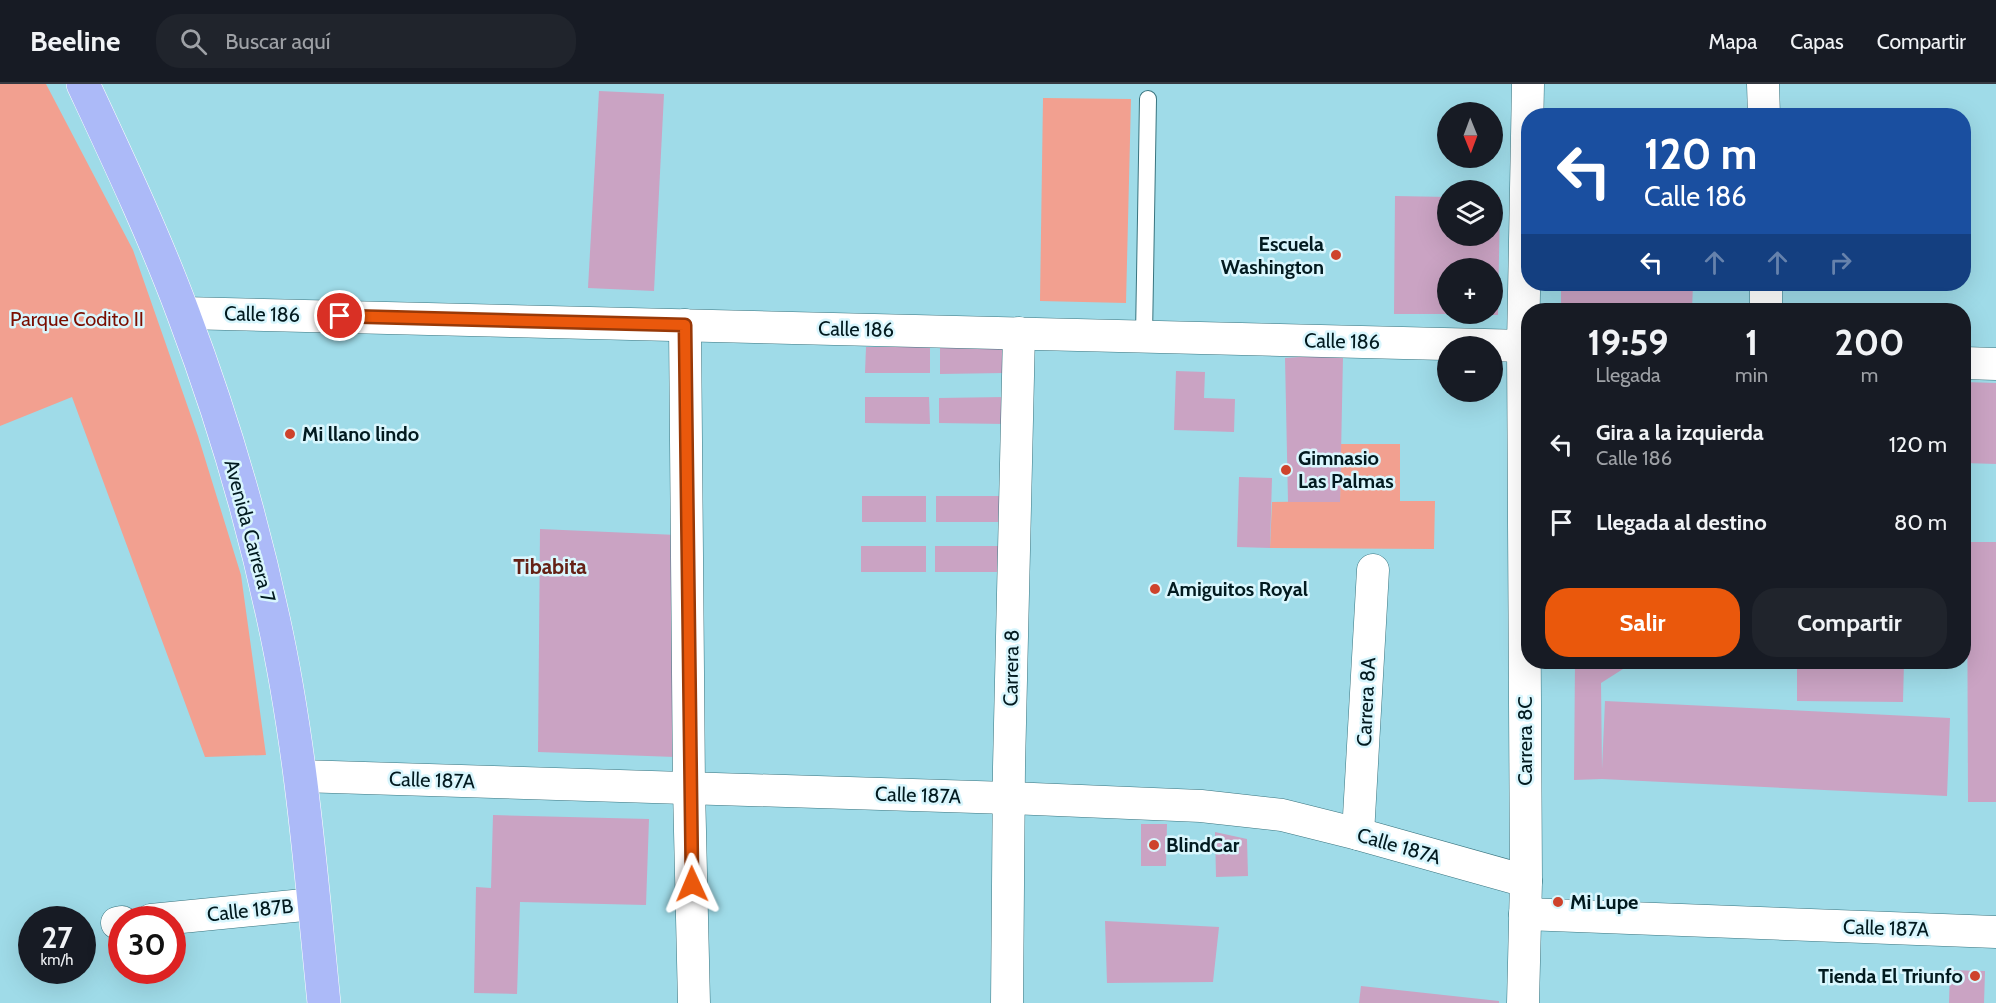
<!DOCTYPE html>
<html lang="es">
<meta charset="utf-8">
<style>
:root{--surface:#171b24;--page:#20242c;--text:#f1f3f6;--muted:#9ea1a6;--line:#363941;--accent:#ea580c}
body{margin:0;font-family:Cabin,sans-serif;background:var(--page);color:var(--text);height:100vh;display:flex;flex-direction:column;font-size:22px;white-space:nowrap}
*{box-sizing:border-box;margin:0}
p{font-size:20px;color:var(--muted)}
.icon{flex:none;width:33px;height:33px;fill:none;stroke:currentColor;stroke-width:2;stroke-linecap:round;stroke-linejoin:round}
.map{position:relative;flex:1;overflow:hidden}
.side{position:absolute;left:1521px;top:219px;width:450px;height:366px;display:flex;flex-direction:column;background:var(--surface);border-radius:24px;box-shadow:0 6px 24px #0002}
.side>*{flex:none}
.guide{position:absolute;left:1521px;top:24px;width:450px;height:183px;border-radius:24px;box-shadow:0 6px 24px #0002;background:#1a4fa0;color:#fff;overflow:hidden}
.needle{width:39px;rotate:179deg}
.fabs{position:absolute;left:1437px;top:18px;display:grid;gap:12px}
.fabs a{display:grid;place-items:center;width:66px;height:66px;border-radius:50%;background:var(--surface);box-shadow:0 6px 24px #0002;font-size:30px}
.speed{position:absolute;left:18px;top:822px;display:flex;gap:12px;font-size:30px;font-weight:700;text-align:center}
.speed>*{display:grid;place-content:center;width:78px;height:78px;border-radius:50%;background:var(--surface);box-shadow:0 6px 24px #0002;line-height:1}
.speed small{font-size:15px;font-weight:400}
.speed .limit{border:9px solid #d22;background:#fff;color:#111}
.pin{position:absolute;display:grid;place-items:center;width:51px;height:51px;color:#fff;margin:-26px;border:3px solid #fff;border-radius:50%;box-shadow:0 2px 6px #0007}
.me{position:absolute;width:66px;margin:-33px;rotate:359deg;stroke-linejoin:round;filter:drop-shadow(0 0 4px #0008)}
.turn{display:flex;align-items:center;gap:21px;height:126px;padding:0 24px;font-size:27px}
.turn .icon{width:78px;height:78px;stroke-width:2.5}
.turn b{display:block;font-size:42px;line-height:51px}
.lanes{display:flex;align-items:center;height:57px;padding:0 24px;background:#0003;justify-content:center;gap:30px;direction:ltr}
.lanes .off{opacity:.35}
.eta{display:flex;justify-content:space-evenly;align-items:center;height:102px;text-align:center}
.eta b{font-size:36px;font-weight:800;line-height:42px}
.button{display:flex;gap:12px;margin-top:auto;padding:12px 24px}
.button a{flex:1;height:69px;border-radius:24px;background:var(--accent);color:#fff;font-size:24px;font-weight:800;line-height:69px;text-align:center}
.button a+a{background:var(--page);color:var(--text)}
ul{padding:0;list-style:none}
li{display:flex;align-items:center;gap:18px;height:78px;padding:0 24px}
li div{flex:1}
li b{display:block;font-size:22px}
li em{font-style:normal}
header{display:flex;align-items:center;gap:36px;box-sizing:border-box;height:84px;padding:0 30px;background:var(--surface);border-bottom:2px solid var(--line)}
header strong{font-size:28px}
nav{display:flex;gap:33px;margin-inline-start:auto;font-size:21px}
.search{width:420px;height:54px;background:var(--page);display:flex;align-items:center;gap:15px;box-sizing:border-box;padding:0 21px;border-radius:24px;color:var(--muted);font-size:22px}
.map>svg:first-child{display:block}
.green{fill:#f2a090}
.building{fill:#caa3c3}
.lines{fill:none;stroke-linecap:round;stroke-linejoin:round}
.lane-casing{stroke:#39747f;stroke-width:18}
.street-casing{stroke:#39747f;stroke-width:33}
.primary-casing{stroke:#fff;stroke-width:34}
.lane{stroke:#fff;stroke-width:16}
.street{stroke:#fff;stroke-width:32}
.primary{stroke:#acbaf8;stroke-width:33}
.route-casing{stroke:#983908;stroke-width:15}
.route{stroke:#ea580c;stroke-width:10}
.poi-dot{fill:#ce432c;stroke:#d9f6fd;stroke-width:2}
.labels{text-anchor:middle;dominant-baseline:central;stroke-width:5;stroke-linejoin:round;paint-order:stroke}
.poi-label{font-size:20px;font-weight:bold;fill:#021a1f;stroke:#d9f6fd;text-anchor:start}
.street-label{font-size:20px;fill:#021a1f;stroke:#d9f6fd}
.park-label{font-size:20px;fill:#7a0d00;stroke:#d9f6fd}
.neighbourhood-label{font-size:21px;font-weight:bold;fill:#652116;stroke:#d9f6fd}
</style>
<header>
<strong>Beeline</strong>
<div class="search"><svg class="icon" aria-label="search" viewBox="0 0 24 24"><circle cx="10" cy="10" r="6"/><path d="M15 15l6 6"/></svg>Buscar aquí</div>
<nav><a>Mapa</a><a>Capas</a><a>Compartir</a></nav>
</header>
<div class="map">
<svg width="1996" height="919" viewBox="0 0 1996 919">
<rect width="100%" height="100%" fill="#9fdbe8"/>
<!-- green -->
<g class="green">
<path d="M 0,0 L 46,0 L 133,166 L 198,352 L 241,491 L 266,671 L 205,673 L 72,313 L 0,342 Z"/>
<path d="M 1043,14 L 1131,15 L 1126,219 L 1040,217 Z"/>
<path d="M 1341,360 L 1400,360 L 1400,417 L 1397,417 L 1435,417 L 1434,465 L 1270,464 L 1272,418 L 1340,417 Z"/>
</g>
<!-- building -->
<g class="building">
<path d="M 599,7 L 664,10 L 654,207 L 588,204 Z"/>
<path d="M 1395,112 L 1448,113 L 1448,152 L 1492,152 L 1492,113 L 1500,113 L 1498,231 L 1492,231 L 1492,184 L 1448,184 L 1448,230 L 1394,230 Z"/>
<path d="M 1561,200 L 1693,200 L 1692,226 L 1561,226 Z"/>
<path d="M 866,263 L 930,263 L 930,289 L 865,289 Z"/>
<path d="M 940,263 L 1004,264 L 1004,289 L 940,290 Z"/>
<path d="M 1313,272 L 1343,273 L 1340,418 L 1288,418 L 1285,274 Z"/>
<path d="M 1176,287 L 1205,288 L 1204,314 L 1235,315 L 1234,348 L 1174,346 Z"/>
<path d="M 1964,298 L 1996,299 L 1996,380 L 1964,379 Z"/>
<path d="M 865,313 L 929,313 L 930,340 L 865,339 Z"/>
<path d="M 1004,313 L 1004,340 L 939,339 L 939,314 Z"/>
<path d="M 1239,393 L 1272,394 L 1270,464 L 1237,463 Z"/>
<rect x="862" y="412" width="64" height="26"/>
<rect x="936" y="412" width="64" height="26"/>
<path d="M 540,445 L 677,451 L 675,673 L 538,668 Z"/>
<path d="M 1967,458 L 1996,458 L 1996,718 L 1968,718 Z"/>
<rect x="861" y="462" width="65" height="26"/>
<rect x="935" y="462" width="65" height="26"/>
<path d="M 1575,578 L 1634,578 L 1601,599 L 1602,685 L 1605,617 L 1950,634 L 1947,712 L 1602,695 L 1574,696 Z"/>
<path d="M 1797,578 L 1904,578 L 1903,618 L 1797,617 Z"/>
<path d="M 493,731 L 649,735 L 646,821 L 520,818 L 517,910 L 474,909 L 476,803 L 491,804 Z"/>
<path d="M 1141,740 L 1167,740 L 1166,782 L 1141,782 Z"/>
<path d="M 1215,748 L 1247,755 L 1248,792 L 1216,793 Z"/>
<path d="M 1105,837 L 1219,843 L 1213,898 L 1107,899 Z"/>
<path d="M 1950,886 L 1985,887 L 1984,919 L 1949,919 Z"/>
<path d="M 1361,902 L 1499,917 L 1499,919 L 1359,919 Z"/>
</g>
<g class="lines">
<!-- lane casing -->
<g class="lane-casing">
<path id="lane" d="M 1144,252 L 1148,15"/>
</g>
<!-- street casing -->
<g class="street-casing">
<g id="street">
<path d="M 1763,0 L 1764,32"/>
<path d="M 1766,200 L 1766,226"/>
<path d="M 183,229 L 1528,262"/>
<path d="M 685,241 L 689,704 L 694,919"/>
<path d="M 1964,279 L 1996,280"/>
<path d="M 300,692 L 1008,714 L 1201,722 L 1282,731 L 1358,750 L 1526,797"/>
<path d="M 1358,750 L 1373,486"/>
<path d="M 1525,830 L 1996,848"/>
<path d="M 151,836 L 314,820"/>
<path d="M 117,839 L 122,838"/>
<path d="M 1007,919 L 1009,683 L 1019,249"/>
<path d="M 1523,919 L 1526,797 L 1523,261 L 1528,0"/>
</g>
</g>
<!-- primary casing -->
<g class="primary-casing">
<path id="primary" d="M 83,0 C 118,75 154,151 183,229 C 220,327 251,430 273,533 C 301,660 311,790 324,919"/>
</g>
<!-- lane -->
<use href="#lane" class="lane"/>
<!-- street -->
<use href="#street" class="street"/>
<!-- primary -->
<use href="#primary" class="primary"/>
</g>
<g class="lines">
<!-- route casing -->
<g class="route-casing">
<path id="route" d="M 340,232 L 685,241 L 692,800"/>
</g>
<!-- route -->
<use href="#route" class="route"/>
</g>
<!-- markers -->
<g class="poi-dot">
<circle cx="1336" cy="171" r="6"/>
<circle cx="290" cy="350" r="6"/>
<circle cx="1286" cy="386" r="6"/>
<circle cx="1155" cy="505" r="6"/>
<circle cx="1154" cy="761" r="6"/>
<circle cx="1558" cy="818" r="6"/>
<circle cx="1975" cy="892" r="6"/>
</g>
<g class="labels">
<!-- poi labels -->
<g class="poi-label">
<text x="1324" y="160" text-anchor="end">Escuela<tspan x="1324" dy="23">Washington</tspan></text>
<text x="302" y="350">Mi llano lindo</text>
<text x="1298" y="374">Gimnasio<tspan x="1298" dy="23">Las Palmas</tspan></text>
<text x="1167" y="505">Amiguitos Royal</text>
<text x="1166" y="761">BlindCar</text>
<text x="1570" y="818">Mi Lupe</text>
<text x="1963" y="892" text-anchor="end">Tienda El Triunfo</text>
</g>
<!-- street labels -->
<g class="street-label">
<text transform="translate(262 230) rotate(1)">Calle 186</text>
<text transform="translate(856 245) rotate(1)">Calle 186</text>
<text transform="translate(1342 257) rotate(1)">Calle 186</text>
<text transform="translate(250 447) rotate(75)">Avenida Carrera 7</text>
<text transform="translate(1011 584) rotate(-89)">Carrera 8</text>
<text transform="translate(1366 618) rotate(-87)">Carrera 8A</text>
<text transform="translate(1525 657) rotate(-90)">Carrera 8C</text>
<text transform="translate(432 696) rotate(2)">Calle 187A</text>
<text transform="translate(918 711) rotate(2)">Calle 187A</text>
<text transform="translate(1399 762) rotate(16)">Calle 187A</text>
<text transform="translate(250 826) rotate(-6)">Calle 187B</text>
<text transform="translate(1886 844) rotate(2)">Calle 187A</text>
</g>
<!-- park labels -->
<g class="park-label">
<text x="77" y="235">Parque Codito II</text>
</g>
<!-- neighbourhood labels -->
<g class="neighbourhood-label">
<text x="550" y="482">Tibabita</text>
</g>
</g>
</svg>
<div class="fabs">
<a><svg class="needle" viewBox="-14 -14 28 28"><path d="M0-13l5 13h-10z" fill="#e53935"/><path d="M0 13l5-13h-10z" fill="#9ea1a6"/></svg></a>
<a><svg class="icon" aria-label="layers" viewBox="0 0 24 24"><path d="M12 4l9 5-9 5-9-5zM3 14l9 5 9-5"/></svg></a>
<a>+</a>
<a>−</a>
</div>
<div class="speed"><div>27<small>km/h</small></div><div class="limit">30</div></div>
<div class="pin" style="left:340px;top:232px;background:#d93025"><svg class="icon" aria-label="arrive" viewBox="0 0 24 24"><path d="M6 21V4h12l-3 4 3 4H6"/></svg></div>
<svg class="me" style="left:692px;top:800px" viewBox="-20 -20 40 40"><path d="M0-17L14 15 0 8-14 15z" fill="#ea580c" stroke="#fff" stroke-width="4"/></svg>
<div class="guide">
<div class="turn"><svg class="icon" aria-label="left" viewBox="0 0 24 24"><path d="M17 20v-9H6M10 6l-5 5 5 5"/></svg><div><b>120 m</b>Calle 186</div></div>
<div class="lanes"><svg class="icon" aria-label="left" viewBox="0 0 24 24"><path d="M17 20v-9H6M10 6l-5 5 5 5"/></svg><svg class="icon off" aria-label="ahead" viewBox="0 0 24 24"><path d="M12 20V5M6 11l6-6 6 6"/></svg><svg class="icon off" aria-label="ahead" viewBox="0 0 24 24"><path d="M12 20V5M6 11l6-6 6 6"/></svg><svg class="icon off" aria-label="right" viewBox="0 0 24 24"><path d="M7 20v-9h11M14 6l5 5-5 5"/></svg></div>
</div>
<section class="side">
<div class="eta">
<div><b>19:59</b><p>Llegada</p></div>
<div><b>1</b><p>min</p></div>
<div><b>200</b><p>m</p></div>
</div>
<ul>
<li><svg class="icon" aria-label="left" viewBox="0 0 24 24"><path d="M17 20v-9H6M10 6l-5 5 5 5"/></svg><div><b>Gira a la izquierda</b><p>Calle 186</p></div><em>120 m</em></li>
<li><svg class="icon" aria-label="arrive" viewBox="0 0 24 24"><path d="M6 21V4h12l-3 4 3 4H6"/></svg><div><b>Llegada al destino</b></div><em>80 m</em></li>
</ul>
<div class="button"><a>Salir</a><a>Compartir</a></div>
</section>
</div>
